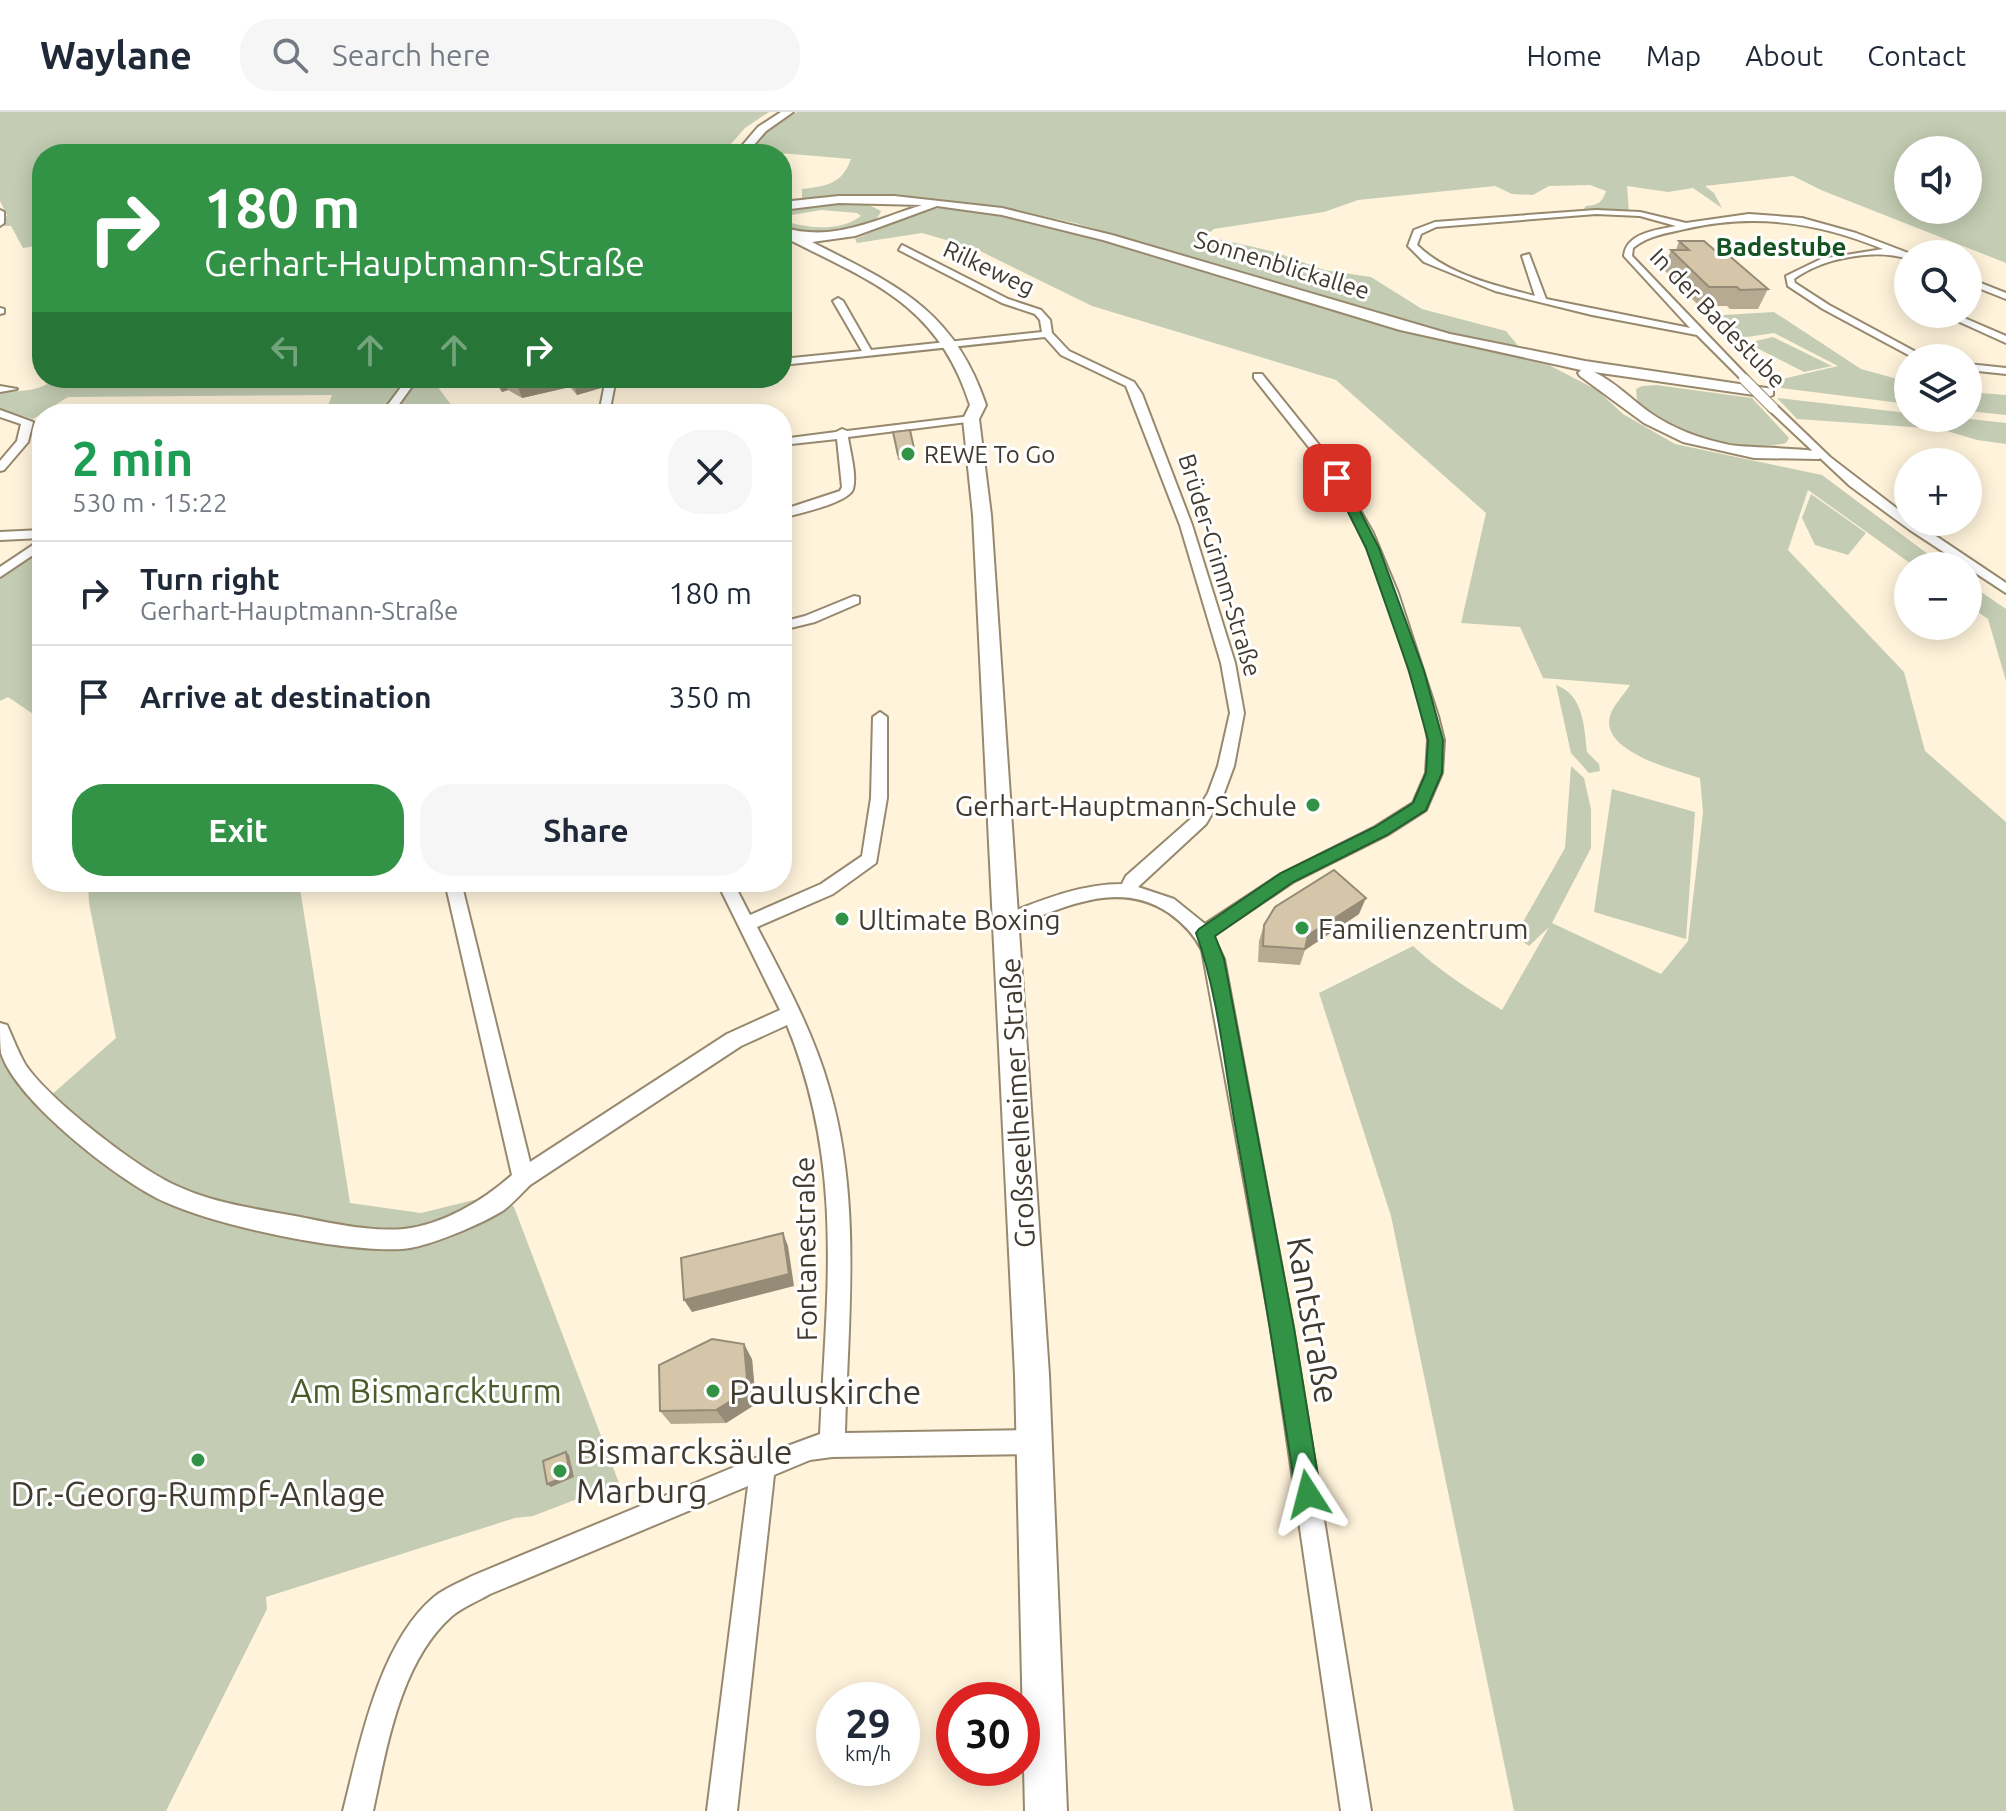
<!DOCTYPE html>
<meta charset="utf-8">
<style>
:root{--surface:#fff;--page:#f6f6f7;--text:#1f2937;--muted:#747a83;--line:#e0e1e3;--accent:#329347}
body{margin:0;font-family:Ubuntu,sans-serif;background:var(--page);color:var(--text);height:100vh;display:flex;flex-direction:column;font-size:30px;white-space:nowrap}
*{box-sizing:border-box;margin:0}
p{font-size:26px;color:var(--muted)}
.icon{flex:none;width:44px;height:44px;fill:none;stroke:currentColor;stroke-width:2;stroke-linecap:round;stroke-linejoin:round}
.map{position:relative;flex:1;overflow:hidden}
.panel{position:absolute;left:32px;top:292px;width:760px;height:488px;display:flex;flex-direction:column;background:var(--surface);border-radius:32px;box-shadow:0 4px 20px #0003}
.panel>*{flex:none}
.banner{position:absolute;left:32px;top:32px;width:760px;height:244px;border-radius:32px;box-shadow:0 4px 20px #0003;background:#329347;color:#fff;overflow:hidden}
.buttons{position:absolute;left:1894px;top:24px;display:grid;gap:16px}
.buttons a{display:grid;place-items:center;width:88px;height:88px;border-radius:50%;background:var(--surface);box-shadow:0 4px 20px #0003;font-size:40px}
.speed{position:absolute;left:816px;top:1570px;display:flex;gap:16px;font-size:40px;font-weight:700;text-align:center}
.speed>*{display:grid;place-content:center;width:104px;height:104px;border-radius:50%;background:var(--surface);box-shadow:0 4px 20px #0003;line-height:1}
.speed small{font-size:20px;font-weight:400}
.speed .limit{border:12px solid #d22;background:#fff;color:#111}
.pin{position:absolute;display:grid;place-items:center;width:68px;height:68px;color:#fff;margin:-34px;border-radius:16px;box-shadow:0 4px 12px #0006}
.me{position:absolute;width:88px;margin:-44px;rotate:351deg;stroke-linejoin:round;filter:drop-shadow(0 0 6px #0008)}
.turn{display:flex;align-items:center;gap:28px;height:168px;padding:0 40px;font-size:36px}
.turn .icon{width:104px;height:104px;stroke-width:2.5}
.turn b{display:block;font-size:56px;line-height:68px}
.lanes{display:flex;align-items:center;height:76px;padding:0 40px;background:#0003;justify-content:center;gap:40px;direction:ltr}
.lanes .off{opacity:.35}
.round{display:grid;place-items:center;flex:none;width:84px;height:84px;border-radius:32px;background:var(--page)}
.headline{display:flex;align-items:center;justify-content:space-between;height:136px;padding:0 40px}
h1{font-size:48px;font-weight:700;line-height:60px;color:#1e9e55}
.button{display:flex;gap:16px;margin-top:auto;padding:16px 40px}
.button a{flex:1;height:92px;border-radius:32px;background:var(--accent);color:#fff;font-size:32px;font-weight:700;line-height:92px;text-align:center}
.button a+a{background:var(--page);color:var(--text)}
ul{padding:0;list-style:none}
li{display:flex;align-items:center;gap:24px;height:104px;padding:0 40px;border-top:2px solid var(--line)}
li div{flex:1}
li b{display:block;font-size:30px}
li em{font-style:normal}
header{display:flex;align-items:center;gap:48px;box-sizing:border-box;height:112px;padding:0 40px;background:var(--surface);border-bottom:2px solid var(--line)}
header strong{font-size:38px}
nav{display:flex;gap:44px;margin-inline-start:auto;font-size:28px}
.search{width:560px;height:72px;background:var(--page);display:flex;align-items:center;gap:20px;box-sizing:border-box;padding:0 28px;border-radius:32px;color:var(--muted);font-size:30px}
.map>svg:first-child{display:block}
.green{fill:#c4cdb3;fill-rule:evenodd}
.lines{fill:none;stroke-linecap:round;stroke-linejoin:round}
.minor-casing{stroke:#97896e;stroke-width:4}
.secondary-casing{stroke:#97896e;stroke-width:4}
.minor{fill:#fff;fill-rule:evenodd}
.secondary{fill:#fff;fill-rule:evenodd}
.minor-bridge-casing{stroke:#97896e;stroke-width:12;stroke-linecap:butt}
.minor-bridge{stroke:#fff;stroke-width:10}
.wall{fill:#b7aa92}
.shaded-wall{fill:#958b77}
.building{fill:#d5c6aa;stroke:#958b77;stroke-width:2}
.route{fill:#329347;stroke:#20602e;stroke-width:2}
.poi-dot{fill:#329347;stroke:#fff;stroke-width:3}
.labels{text-anchor:middle;dominant-baseline:central;stroke-width:6;stroke-linejoin:round;paint-order:stroke}
.far-street-label{font-size:24px;fill:#413b2f;stroke:#fff}
.far-poi-label{font-size:24px;fill:#413b2f;stroke:#fff;text-anchor:start}
.far-neighbourhood-label{font-size:26px;font-weight:bold;fill:#155323;stroke:#fff}
.poi-label{font-size:28px;fill:#413b2f;stroke:#fff;text-anchor:start}
.street-label{font-size:28px;fill:#413b2f;stroke:#fff}
.near-street-label{font-size:34px;fill:#413b2f;stroke:#fff}
.near-park-label{font-size:34px;fill:#4c5a2c;stroke:#fff}
.near-poi-label{font-size:34px;fill:#413b2f;stroke:#fff;text-anchor:start}
</style>
<header>
<strong>Waylane</strong>
<div class="search"><svg class="icon" aria-label="search" viewBox="0 0 24 24"><circle cx="10" cy="10" r="6"/><path d="M15 15l6 6"/></svg>Search here</div>
<nav><a>Home</a><a>Map</a><a>About</a><a>Contact</a></nav>
</header>
<div class="map">
<svg width="2006" height="1699" viewBox="0 0 2006 1699">
<rect width="100%" height="100%" fill="#fff3db"/>
<!-- green -->
<g class="green">
<path d="M 0,0 L 769,0 L 745,16 L 722,42 L 42,42 L 42,133 L 23,136 L 11,114 L 2,114 L 7,103 L 0,89 Z"/>
<path d="M 797,0 L 2006,0 L 2006,151 L 1821,78 L 1793,64 L 1705,74 L 1714,81 L 1722,96 L 1693,76 L 1668,80 L 1627,74 L 1629,100 L 1582,99 L 1586,94 C 1598,93 1602,91 1606,79 L 1590,73 L 1549,74 L 1533,83 L 1512,82 L 1495,74 L 1358,88 L 1324,100 L 1214,117 L 1205,124 L 1275,140 L 1324,158 L 1371,165 L 1422,197 L 1506,219 L 1523,240 L 1446,221 L 1075,111 C 978,89 902,83 802,88 L 802,77 C 827,74 842,72 851,47 L 779,41 L 747,42 L 766,20 ZM 1908,38 L 1968,38 L 1968,98 L 1908,98 Z"/>
<path d="M 835,91 L 865,91 L 881,99 C 871,127 804,126 782,114 L 782,96 ZM 821,98 L 857,101 L 861,104 C 841,119 811,117 788,110 L 786,104 Z"/>
<path d="M 948,95 L 1047,112 L 1367,209 L 1549,253 L 1597,278 L 1623,302 L 1675,332 L 1822,363 L 1944,454 L 1914,454 L 1808,378 L 1788,438 L 1904,560 L 1925,639 L 2006,710 L 2006,1699 L 1514,1699 L 1391,1104 L 1319,881 L 1413,834 C 1440,859 1471,879 1502,898 L 1549,815 L 1529,834 L 1515,824 L 1565,736 L 1571,654 L 1584,666 L 1591,697 L 1591,736 L 1552,811 L 1661,862 L 1688,829 L 1703,701 L 1700,666 C 1676,658 1600,640 1610,604 C 1613,593 1624,583 1630,573 L 1543,566 L 1520,515 L 1461,511 L 1486,401 L 1336,268 L 1092,194 L 974,136 L 922,121 L 857,131 L 855,127 L 924,98 Z"/>
<path d="M 1774,200 L 1861,257 L 1908,270 L 1908,292 L 1781,276 L 1778,268 L 1838,254 L 1774,221 L 1726,228 L 1707,204 Z"/>
<path d="M 1773,225 L 1832,254 L 1804,260 L 1747,231 Z"/>
<path d="M 54,266 L 431,266 L 458,302 L 325,302 L 332,283 L 68,285 L 33,307 L 0,297 L 0,280 C 17,279 43,280 54,266 Z"/>
<path d="M 1656,273 L 1752,286 L 1789,326 L 1786,331 C 1755,340 1651,323 1638,290 C 1636,286 1637,282 1636,277 L 1642,274 Z"/>
<path d="M 1968,280 L 2006,283 L 2006,303 L 1968,299 Z"/>
<path d="M 1777,286 L 1908,301 L 1908,306 L 1961,306 L 2006,311 L 2006,332 L 1977,328 L 1940,317 L 1797,307 Z"/>
<path d="M 1811,382 L 1866,421 L 1848,443 L 1815,433 L 1802,406 Z"/>
<path d="M 42,439 L 42,608 L 8,585 L 0,589 L 0,462 Z"/>
<path d="M 1968,471 L 2006,497 L 2006,569 L 1988,507 L 1968,493 Z"/>
<path d="M 1556,573 C 1584,583 1584,615 1587,640 L 1599,652 L 1600,659 L 1589,661 L 1571,641 Z"/>
<path d="M 1612,677 L 1695,700 L 1686,827 L 1594,800 Z"/>
<path d="M 88,770 L 299,770 L 350,1091 L 421,1101 L 498,1082 L 492,1091 L 369,1132 L 507,1088 L 514,1095 L 619,1371 L 533,1404 L 515,1406 L 266,1485 L 267,1497 L 166,1699 L 0,1699 L 0,937 L 12,962 L 41,992 L 116,926 L 89,791 Z"/>
</g>
<g class="lines">
<!-- minor casing -->
<g class="minor-casing">
<g id="minor">
<path d="M 0,98 L 4,100 L 4,111 L 0,114 Z"/>
<path d="M 1596,98 L 1640,100 L 1686,111 L 1749,102 L 1802,106 L 1856,121 L 1911,142 L 1908,142 L 1908,147 C 1875,136 1822,146 1794,167 L 1795,171 L 1829,193 L 1927,246 L 1914,246 L 1823,197 L 1788,174 L 1786,164 L 1821,147 L 1883,137 C 1817,110 1755,101 1685,117 C 1667,121 1647,124 1633,136 L 1632,144 L 1748,265 L 1748,269 L 1744,270 L 1697,223 L 1592,203 L 1495,179 L 1424,150 L 1408,134 L 1414,118 L 1435,110 ZM 1596,102 L 1640,104 L 1676,114 C 1656,118 1626,121 1624,144 L 1690,216 L 1546,187 L 1529,142 L 1522,144 L 1535,184 C 1494,173 1448,163 1417,133 L 1421,122 L 1436,115 Z"/>
<path d="M 902,133 L 1008,187 L 1041,198 L 1050,208 L 1052,221 L 1069,239 L 1134,270 L 1142,282 L 1192,413 L 1235,551 L 1244,601 L 1234,654 L 1224,681 L 1206,712 L 1138,775 L 1174,787 L 1205,812 L 1281,762 L 1375,715 L 1413,691 L 1426,661 L 1428,628 L 1424,604 L 1385,481 L 1361,421 L 1323,353 L 1254,266 L 1254,262 L 1262,262 L 1332,349 L 1373,421 L 1398,481 L 1438,604 L 1444,628 L 1442,661 L 1426,698 L 1387,723 L 1293,770 L 1213,824 L 1224,847 L 1293,1216 L 1371,1699 L 1341,1699 L 1271,1216 L 1202,838 C 1194,822 1183,811 1169,801 C 1115,765 1060,799 1007,816 L 998,809 L 1001,804 C 1040,789 1079,772 1122,772 L 1126,764 L 1194,704 L 1208,681 L 1218,654 L 1230,601 L 1221,551 L 1180,413 L 1126,274 L 1061,243 L 1045,225 L 782,253 L 782,247 L 862,239 L 833,189 L 838,186 L 843,189 L 871,238 L 1042,220 L 1040,208 L 1035,202 L 1002,191 L 899,138 Z"/>
<path d="M 1968,166 L 2006,181 L 2006,187 L 1968,172 Z"/>
<path d="M 0,196 L 4,197 L 4,201 L 0,202 Z"/>
<path d="M 1942,202 L 1955,202 L 2006,224 L 2006,231 Z"/>
<path d="M 1968,252 L 2006,256 L 2006,262 L 1968,258 Z"/>
<path d="M 408,266 L 418,266 L 392,302 L 381,302 Z"/>
<path d="M 606,266 L 616,266 L 609,302 L 599,302 Z"/>
<path d="M 0,274 L 17,277 L 0,280 Z"/>
<path d="M 1769,294 L 1777,294 L 1830,345 L 1908,405 L 1908,410 L 1915,410 L 2006,471 L 2006,481 L 1910,418 L 1850,374 L 1769,298 Z"/>
<path d="M 0,298 L 33,310 L 28,330 L 4,358 L 0,359 L 0,349 L 17,329 L 21,312 L 0,305 Z"/>
<path d="M 971,304 L 976,307 L 975,309 L 848,325 C 850,340 857,363 853,377 C 849,391 796,402 782,406 L 782,398 L 840,379 L 842,375 L 837,327 L 782,333 L 782,327 L 836,320 L 842,317 L 847,319 Z"/>
<path d="M 42,418 L 42,426 L 0,428 L 0,420 Z"/>
<path d="M 42,427 L 42,437 L 0,465 L 0,455 Z"/>
<path d="M 854,484 L 859,485 L 859,491 L 815,510 L 782,518 L 782,510 L 805,504 Z"/>
<path d="M 880,600 L 887,605 L 887,686 L 876,751 L 833,782 L 757,815 C 784,867 813,919 829,976 C 862,1087 848,1206 845,1321 L 1035,1318 L 1044,1321 L 1047,1330 L 1044,1339 L 1035,1342 L 832,1345 L 810,1348 L 774,1363 L 737,1699 L 707,1699 L 748,1374 L 490,1482 C 478,1489 463,1495 452,1504 C 400,1550 387,1634 373,1699 L 343,1699 C 360,1632 379,1531 434,1485 C 445,1476 459,1471 472,1464 L 763,1343 L 820,1322 C 827,1176 844,1053 787,913 L 741,934 L 530,1073 C 522,1081 513,1091 504,1098 C 484,1111 426,1136 402,1137 C 341,1140 221,1115 165,1090 C 120,1070 16,989 1,941 C 0,932 0,921 0,911 L 7,913 C 13,926 18,940 25,952 C 48,987 138,1057 177,1074 C 213,1091 256,1097 295,1104 C 330,1111 369,1120 404,1117 C 443,1113 484,1088 512,1063 L 445,770 L 461,770 L 530,1050 L 727,922 L 780,898 L 717,770 L 733,770 L 750,803 L 821,772 L 862,744 L 871,686 L 873,605 Z"/>
</g>
</g>
<!-- secondary casing -->
<g class="secondary-casing">
<g id="secondary">
<path d="M 781,0 L 793,0 L 766,19 L 746,42 L 735,42 L 758,15 Z"/>
<path d="M 839,84 L 894,84 L 1002,96 L 1112,123 L 1450,222 L 1585,249 L 1773,277 L 1773,283 L 1768,285 L 1594,260 C 1615,270 1631,287 1649,300 C 1673,317 1701,327 1730,333 C 1748,336 1820,336 1827,342 L 1819,347 L 1754,346 L 1683,330 L 1644,311 L 1580,264 L 1578,261 L 1581,258 L 1400,218 L 1103,128 L 1002,103 L 937,94 L 855,124 L 812,130 C 896,173 954,197 986,293 L 979,307 L 991,403 L 1049,1263 L 1067,1699 L 1025,1699 L 1015,1263 L 973,403 L 963,307 L 970,293 C 938,191 870,169 782,124 L 782,115 C 832,131 874,108 922,93 L 839,91 L 782,98 L 782,90 Z"/>
</g>
</g>
<!-- minor -->
<use href="#minor" class="minor"/>
<!-- secondary -->
<use href="#secondary" class="secondary"/>
<!-- minor-bridge casing -->
<g class="minor-bridge-casing">
<path id="minor-bridge" d="M 1744,267 L 1773,296"/>
</g>
<!-- minor-bridge -->
<use href="#minor-bridge" class="minor-bridge"/>
</g>
<!-- wall -->
<g class="wall">
<path d="M 1679,129 L 1718,141 L 1768,177 L 1758,197 L 1730,197 L 1727,194 L 1699,194 L 1663,157 L 1671,138 L 1676,138 Z"/>
<path d="M 480,266 L 598,266 L 601,276 L 577,283 L 570,275 L 522,286 L 508,278 L 502,280 L 498,275 L 485,273 Z"/>
<path d="M 893,320 L 915,341 L 916,347 L 898,348 Z"/>
<path d="M 1359,802 L 1305,838 L 1300,853 L 1258,850 L 1259,829 L 1264,813 Z"/>
<path d="M 752,1247 L 756,1292 L 726,1311 L 671,1312 L 660,1299 Z"/>
</g>
<!-- shaded-wall -->
<g class="shaded-wall">
<path d="M 497,266 L 504,266 L 508,278 L 502,280 Z"/>
<path d="M 515,266 L 567,266 L 570,275 L 522,286 Z"/>
<path d="M 572,266 L 598,266 L 601,276 L 577,283 Z"/>
<path d="M 1366,786 L 1359,802 L 1305,838 L 1308,823 Z"/>
<path d="M 783,1121 L 788,1134 L 794,1174 L 692,1200 L 684,1188 Z"/>
<path d="M 744,1232 L 752,1247 L 756,1292 L 726,1311 L 716,1298 Z"/>
<path d="M 566,1340 L 569,1343 L 574,1365 L 551,1375 L 547,1372 Z"/>
</g>
<!-- building -->
<g class="building">
<path d="M 1679,129 L 1704,129 L 1718,141 L 1726,141 L 1768,177 L 1740,178 L 1737,175 L 1709,175 L 1671,138 L 1689,138 Z"/>
<path d="M 910,318 L 915,341 L 898,343 L 893,320 Z"/>
<path d="M 1334,758 L 1366,786 L 1308,823 L 1305,837 L 1263,834 L 1264,813 L 1275,795 Z"/>
<path d="M 783,1121 L 789,1162 L 684,1188 L 681,1146 Z"/>
<path d="M 712,1227 L 744,1232 L 748,1278 L 716,1298 L 660,1299 L 659,1253 Z"/>
<path d="M 566,1340 L 570,1363 L 547,1372 L 543,1349 Z"/>
</g>
<!-- route -->
<path class="route" d="M 1333,363 L 1343,366 L 1379,436 L 1424,559 L 1443,628 L 1442,661 L 1426,698 L 1387,723 L 1293,770 L 1215,824 L 1224,847 L 1294,1216 L 1321,1382 L 1317,1390 L 1308,1394 L 1299,1390 L 1296,1382 C 1277,1258 1257,1136 1235,1013 C 1224,950 1218,882 1196,821 L 1199,817 L 1281,761 L 1375,715 L 1413,691 L 1426,661 L 1428,628 L 1409,559 L 1366,436 L 1331,366 Z"/>
<!-- markers -->
<g class="poi-dot">
<circle cx="908" cy="342" r="8"/>
<circle cx="1313" cy="693" r="8"/>
<circle cx="842" cy="807" r="8"/>
<circle cx="1302" cy="816" r="8"/>
<circle cx="713" cy="1279" r="8"/>
<circle cx="198" cy="1348" r="8"/>
<circle cx="560" cy="1359" r="8"/>
</g>
<g class="labels">
<!-- far-street labels -->
<g class="far-street-label">
<text transform="translate(1282 153) rotate(17)">Sonnenblickallee</text>
<text transform="translate(989 156) rotate(25)">Rilkeweg</text>
<text transform="translate(1718 206) rotate(46)">In der Badestube</text>
<text transform="translate(1220 453) rotate(73)">Brüder-Grimm-Straße</text>
</g>
<!-- far-poi labels -->
<g class="far-poi-label">
<text x="924" y="342">REWE To Go</text>
</g>
<!-- far-neighbourhood labels -->
<g class="far-neighbourhood-label">
<text x="1781" y="134">Badestube</text>
</g>
<!-- poi labels -->
<g class="poi-label">
<text x="1297" y="693" text-anchor="end">Gerhart-Hauptmann-Schule</text>
<text x="858" y="807">Ultimate Boxing</text>
<text x="1318" y="816">Familienzentrum</text>
</g>
<!-- street labels -->
<g class="street-label">
<text transform="translate(1017 991) rotate(-93)">Großseelheimer Straße</text>
<text transform="translate(805 1137) rotate(-91)">Fontanestraße</text>
</g>
<!-- near-street labels -->
<g class="near-street-label">
<text transform="translate(1314 1208) rotate(80)">Kantstraße</text>
</g>
<!-- near-park labels -->
<g class="near-park-label">
<text x="426" y="1278">Am Bismarckturm</text>
</g>
<!-- near-poi labels -->
<g class="near-poi-label">
<text x="729" y="1279">Pauluskirche</text>
<text x="576" y="1339">Bismarcksäule<tspan x="576" dy="39">Marburg</tspan></text>
<text x="198" y="1381" text-anchor="middle">Dr.-Georg-Rumpf-Anlage</text>
</g>
</g>
</svg>
<div class="buttons">
<a><svg class="icon" aria-label="sound" viewBox="0 0 24 24"><path d="M4 9h4l5-4v14l-5-4H4zM17 9q2 3 0 6"/></svg></a>
<a><svg class="icon" aria-label="search" viewBox="0 0 24 24"><circle cx="10" cy="10" r="6"/><path d="M15 15l6 6"/></svg></a>
<a><svg class="icon" aria-label="layers" viewBox="0 0 24 24"><path d="M12 4l9 5-9 5-9-5zM3 14l9 5 9-5"/></svg></a>
<a>+</a>
<a>−</a>
</div>
<div class="speed"><div>29<small>km/h</small></div><div class="limit">30</div></div>
<div class="pin" style="left:1337px;top:366px;background:#d93025"><svg class="icon" aria-label="arrive" viewBox="0 0 24 24"><path d="M6 21V4h12l-3 4 3 4H6"/></svg></div>
<svg class="me" style="left:1308px;top:1382px" viewBox="-20 -20 40 40"><path d="M0-17L14 15 0 8-14 15z" fill="#329347" stroke="#fff" stroke-width="4"/></svg>
<div class="banner">
<div class="turn"><svg class="icon" aria-label="right" viewBox="0 0 24 24"><path d="M7 20v-9h11M14 6l5 5-5 5"/></svg><div><b>180 m</b>Gerhart-Hauptmann-Straße</div></div>
<div class="lanes"><svg class="icon off" aria-label="left" viewBox="0 0 24 24"><path d="M17 20v-9H6M10 6l-5 5 5 5"/></svg><svg class="icon off" aria-label="ahead" viewBox="0 0 24 24"><path d="M12 20V5M6 11l6-6 6 6"/></svg><svg class="icon off" aria-label="ahead" viewBox="0 0 24 24"><path d="M12 20V5M6 11l6-6 6 6"/></svg><svg class="icon" aria-label="right" viewBox="0 0 24 24"><path d="M7 20v-9h11M14 6l5 5-5 5"/></svg></div>
</div>
<section class="panel">
<div class="headline"><div><h1>2 min</h1><p>530 m · 15:22</p></div><a class="round"><svg class="icon" aria-label="close" viewBox="0 0 24 24"><path d="M6 6l12 12M18 6L6 18"/></svg></a></div>
<ul>
<li><svg class="icon" aria-label="right" viewBox="0 0 24 24"><path d="M7 20v-9h11M14 6l5 5-5 5"/></svg><div><b>Turn right</b><p>Gerhart-Hauptmann-Straße</p></div><em>180 m</em></li>
<li><svg class="icon" aria-label="arrive" viewBox="0 0 24 24"><path d="M6 21V4h12l-3 4 3 4H6"/></svg><div><b>Arrive at destination</b></div><em>350 m</em></li>
</ul>
<div class="button"><a>Exit</a><a>Share</a></div>
</section>
</div>
